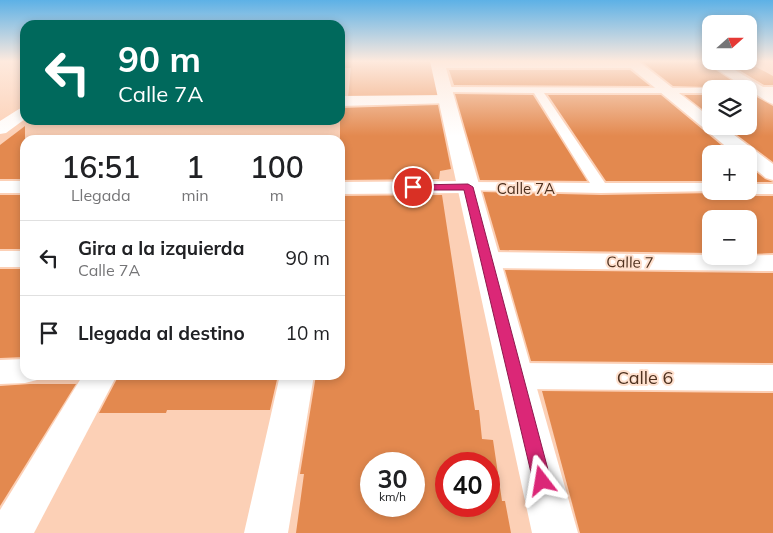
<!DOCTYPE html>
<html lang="es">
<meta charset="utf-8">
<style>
:root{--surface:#fff;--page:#f6f6f6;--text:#202124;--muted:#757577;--line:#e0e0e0}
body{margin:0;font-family:Mulish,sans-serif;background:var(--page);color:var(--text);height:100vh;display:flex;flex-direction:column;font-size:19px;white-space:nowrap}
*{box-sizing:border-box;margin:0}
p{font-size:16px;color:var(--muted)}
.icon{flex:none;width:28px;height:28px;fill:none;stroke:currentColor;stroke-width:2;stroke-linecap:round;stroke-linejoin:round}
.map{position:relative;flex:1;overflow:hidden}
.side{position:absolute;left:20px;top:135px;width:325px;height:245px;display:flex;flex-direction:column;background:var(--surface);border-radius:15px;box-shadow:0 2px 8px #0003}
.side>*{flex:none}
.top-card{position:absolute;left:20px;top:20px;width:325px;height:105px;border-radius:15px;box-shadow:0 2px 8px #0003;background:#00695c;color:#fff;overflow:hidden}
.needle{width:32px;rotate:69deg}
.tools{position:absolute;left:702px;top:15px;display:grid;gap:10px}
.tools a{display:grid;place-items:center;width:55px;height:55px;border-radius:10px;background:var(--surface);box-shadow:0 2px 8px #0003;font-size:25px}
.speed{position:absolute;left:360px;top:452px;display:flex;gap:10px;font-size:25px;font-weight:700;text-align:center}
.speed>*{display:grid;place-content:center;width:65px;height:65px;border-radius:50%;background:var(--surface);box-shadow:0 2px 8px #0003;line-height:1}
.speed small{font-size:12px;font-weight:400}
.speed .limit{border:8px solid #d22;background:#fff;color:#111}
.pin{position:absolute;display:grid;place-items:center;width:42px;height:42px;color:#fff;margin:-21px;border:2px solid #fff;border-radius:50%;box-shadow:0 1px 5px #0007}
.me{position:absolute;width:55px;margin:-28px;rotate:346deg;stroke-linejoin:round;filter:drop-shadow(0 0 4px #0008)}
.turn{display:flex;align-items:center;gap:18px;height:105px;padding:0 15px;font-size:22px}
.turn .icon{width:65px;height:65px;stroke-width:2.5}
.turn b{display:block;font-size:35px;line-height:42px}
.eta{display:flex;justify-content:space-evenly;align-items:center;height:85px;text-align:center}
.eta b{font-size:30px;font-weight:600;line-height:35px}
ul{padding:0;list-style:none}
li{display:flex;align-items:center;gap:15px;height:75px;padding:0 15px;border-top:1px solid var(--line)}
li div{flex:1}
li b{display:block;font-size:19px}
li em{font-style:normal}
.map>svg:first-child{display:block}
.green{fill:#eda070}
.building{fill:#e3894f;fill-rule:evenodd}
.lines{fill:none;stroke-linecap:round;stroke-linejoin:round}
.pedestrian{fill:#fff;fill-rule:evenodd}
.minor{fill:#fff;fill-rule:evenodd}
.tertiary{fill:#fff;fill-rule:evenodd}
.route{fill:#db2777;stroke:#8e194d}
.labels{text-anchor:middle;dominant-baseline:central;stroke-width:4;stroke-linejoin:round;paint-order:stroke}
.street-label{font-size:15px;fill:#4e311f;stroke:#ffe1cf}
.near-street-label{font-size:18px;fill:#4e311f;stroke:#ffe1cf}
</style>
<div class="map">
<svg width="773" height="533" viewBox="0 0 773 533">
<rect width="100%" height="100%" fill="#fcd0b6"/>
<!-- green -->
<path class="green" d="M 340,61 L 433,61 L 443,98 L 348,98 L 351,68 L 340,68 Z"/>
<!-- building -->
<g class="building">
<path d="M 641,61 L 702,61 L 743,88 L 673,86 Z"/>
<path d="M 724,61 L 745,61 L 773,76 L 773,85 L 764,85 Z"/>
<path d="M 449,70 L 630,70 L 650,86 L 454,85 Z"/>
<path d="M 455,94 L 533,95 L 587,181 L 480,180 Z"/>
<path d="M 548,95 L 661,95 L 732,154 L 711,154 L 711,181 L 606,181 Z"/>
<path d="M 684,95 L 711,95 L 711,116 Z"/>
<path d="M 749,95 L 753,95 L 773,106 L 773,162 L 725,126 L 749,126 Z"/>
<path d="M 438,105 L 451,169 L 440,171 L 439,179 L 340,180 L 340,108 Z"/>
<path d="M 25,126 L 25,179 L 0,179 L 0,145 Z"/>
<path d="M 749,166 L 765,179 L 773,182 L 749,182 Z"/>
<path d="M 718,191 L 741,191 L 749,196 L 773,196 L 773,253 L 749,254 L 749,219 L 711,219 L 711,253 L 500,250 L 483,192 L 601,195 L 716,193 Z"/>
<rect x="0" y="195" width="25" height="54"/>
<path d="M 442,195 L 475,410 L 479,410 L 482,439 L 493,440 L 502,501 L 505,501 L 511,533 L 296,533 L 304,474 L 300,474 L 316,375 L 340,375 L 340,196 ZM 371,464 L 414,464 L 414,506 L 371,506 ZM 446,464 L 489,464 L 489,506 L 446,506 Z"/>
<path d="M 0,269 L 25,269 L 25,357 L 0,358 Z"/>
<path d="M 505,270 L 773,273 L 773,363 L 531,361 Z"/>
<path d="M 119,375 L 278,375 L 270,410 L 167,410 L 166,413 L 99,413 Z"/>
<path d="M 30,384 L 76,384 L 0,506 L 0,386 Z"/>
<path d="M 542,391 L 773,393 L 773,533 L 580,533 Z"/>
</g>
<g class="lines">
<!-- pedestrian -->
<g class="pedestrian">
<path d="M 443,87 L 715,88 L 711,89 L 711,93 L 544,93 L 605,183 L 711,183 L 711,191 L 716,191 L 601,193 L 463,190 L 460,187 L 463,184 L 468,182 L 590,183 L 534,93 L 439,92 L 438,90 L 439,88 Z"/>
<path d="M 749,87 L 773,87 L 773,93 L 749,93 L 749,89 L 745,89 Z"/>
<path d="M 773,184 L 773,194 L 749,194 L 743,191 L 749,191 L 749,184 Z"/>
</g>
<!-- minor -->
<g class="minor">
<path d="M 433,61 L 638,61 L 711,118 L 711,126 L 722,126 L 773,164 L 773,180 L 766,178 L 749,164 L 749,154 L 735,154 L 631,68 L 438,68 L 433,67 L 432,64 Z"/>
<path d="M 704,61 L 720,61 L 773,93 L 773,104 L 768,102 Z"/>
<path d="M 446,95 L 451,97 L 454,100 L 451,103 L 340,106 L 340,96 Z"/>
<path d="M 25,107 L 25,119 L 6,133 L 0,134 L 0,121 L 19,109 Z"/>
<rect x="0" y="181" width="25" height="12"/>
<path d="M 468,181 L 475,183 L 479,187 L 475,191 L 468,193 L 340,194 L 340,182 Z"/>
<rect x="0" y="251" width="25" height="16"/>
<path d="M 487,252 L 711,255 L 711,256 L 773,255 L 773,271 L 487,268 L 478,265 L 474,260 L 478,255 Z"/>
<path d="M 25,359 L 25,375 L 39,375 L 37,380 L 25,383 L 0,384 L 0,360 Z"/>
<path d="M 516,363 L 773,365 L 773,391 L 516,389 L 504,385 L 499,376 L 504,367 Z"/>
<path d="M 83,375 L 117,375 L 34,533 L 0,533 L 0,510 Z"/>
<path d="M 280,375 L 314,375 L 288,533 L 244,533 Z"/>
</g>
<!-- tertiary -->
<path class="tertiary" d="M 430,61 L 444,61 L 578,533 L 532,533 Z"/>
</g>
<!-- sky -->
<linearGradient id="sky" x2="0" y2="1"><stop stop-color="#5db1e6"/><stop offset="0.45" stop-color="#feeade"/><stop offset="1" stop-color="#feeade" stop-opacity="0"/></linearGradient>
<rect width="773" height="136" fill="url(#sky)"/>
<!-- route -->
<path class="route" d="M 468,184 L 473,187 L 551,481 L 548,486 L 542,489 L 536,486 L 533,481 L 464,190 L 413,190 L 409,187 L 413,185 Z"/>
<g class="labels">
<!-- street labels -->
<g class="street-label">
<text x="526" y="188">Calle 7A</text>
<text transform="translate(630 262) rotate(1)">Calle 7</text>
</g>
<!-- near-street labels -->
<g class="near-street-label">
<text x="645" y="377">Calle 6</text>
</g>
</g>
</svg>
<div class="tools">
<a><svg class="needle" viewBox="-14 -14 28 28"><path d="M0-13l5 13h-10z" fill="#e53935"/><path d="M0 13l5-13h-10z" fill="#757577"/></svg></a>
<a><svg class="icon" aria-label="layers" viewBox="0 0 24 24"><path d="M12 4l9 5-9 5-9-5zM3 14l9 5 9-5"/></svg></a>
<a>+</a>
<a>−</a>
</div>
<div class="speed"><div>30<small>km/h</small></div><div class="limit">40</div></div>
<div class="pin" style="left:413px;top:187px;background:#d93025"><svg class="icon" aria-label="arrive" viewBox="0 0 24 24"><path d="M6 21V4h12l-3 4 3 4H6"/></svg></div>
<svg class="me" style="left:542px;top:481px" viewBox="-20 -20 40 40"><path d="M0-17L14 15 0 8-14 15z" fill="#db2777" stroke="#fff" stroke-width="4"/></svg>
<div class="top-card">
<div class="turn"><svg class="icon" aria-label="left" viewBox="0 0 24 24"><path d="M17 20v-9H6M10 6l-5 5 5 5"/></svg><div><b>90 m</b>Calle 7A</div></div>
</div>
<section class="side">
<div class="eta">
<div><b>16:51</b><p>Llegada</p></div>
<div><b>1</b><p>min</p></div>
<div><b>100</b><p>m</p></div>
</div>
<ul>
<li><svg class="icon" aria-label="left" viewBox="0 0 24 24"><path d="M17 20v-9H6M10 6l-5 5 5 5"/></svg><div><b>Gira a la izquierda</b><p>Calle 7A</p></div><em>90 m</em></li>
<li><svg class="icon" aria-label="arrive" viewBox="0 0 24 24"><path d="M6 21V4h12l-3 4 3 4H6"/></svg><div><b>Llegada al destino</b></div><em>10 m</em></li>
</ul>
</section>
</div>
